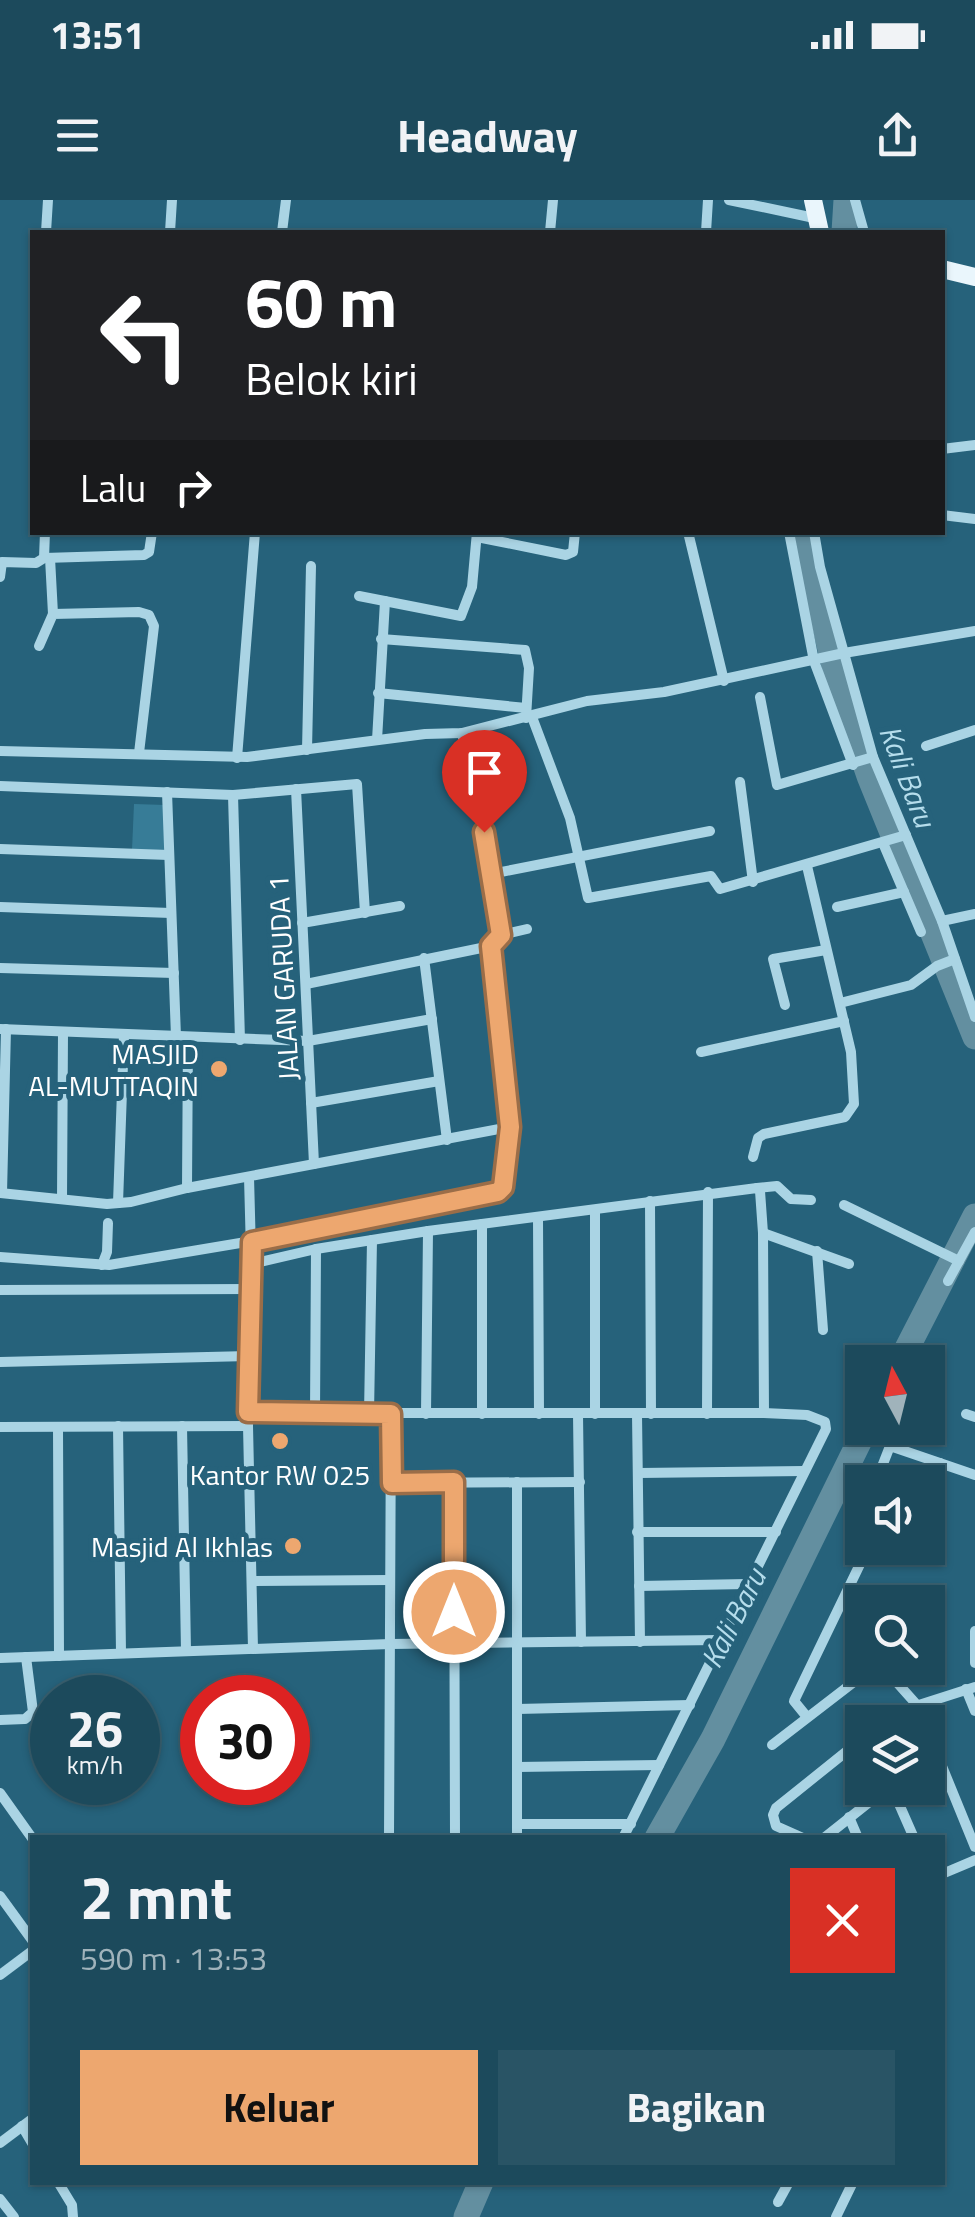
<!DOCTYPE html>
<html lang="id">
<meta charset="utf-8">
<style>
:root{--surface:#1c4a5c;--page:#295465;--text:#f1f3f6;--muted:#a0b3bb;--line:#3a6272;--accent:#eda76f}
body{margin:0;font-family:"Titillium Web",sans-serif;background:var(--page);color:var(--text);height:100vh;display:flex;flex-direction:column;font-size:38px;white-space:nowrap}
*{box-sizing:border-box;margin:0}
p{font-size:32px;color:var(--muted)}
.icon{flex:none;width:55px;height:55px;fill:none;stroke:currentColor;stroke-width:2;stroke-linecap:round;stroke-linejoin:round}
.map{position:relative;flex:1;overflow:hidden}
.sheet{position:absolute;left:30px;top:1635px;width:915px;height:350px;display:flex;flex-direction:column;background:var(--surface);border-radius:0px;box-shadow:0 2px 8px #0004,0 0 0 2px var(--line)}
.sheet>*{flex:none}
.hud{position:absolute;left:30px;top:30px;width:915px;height:305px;border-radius:0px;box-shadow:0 2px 8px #0004,0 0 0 2px var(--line);background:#202124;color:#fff;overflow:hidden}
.needle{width:65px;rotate:353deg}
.controls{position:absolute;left:845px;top:1145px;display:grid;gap:20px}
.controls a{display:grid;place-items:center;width:100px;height:100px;border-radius:0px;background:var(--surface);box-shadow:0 2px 8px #0004,0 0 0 2px var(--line);font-size:50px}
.speed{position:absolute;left:30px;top:1475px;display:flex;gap:20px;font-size:50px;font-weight:700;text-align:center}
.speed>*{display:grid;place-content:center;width:130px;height:130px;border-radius:50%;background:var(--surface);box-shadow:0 2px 8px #0004,0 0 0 2px var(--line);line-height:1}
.speed small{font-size:25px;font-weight:400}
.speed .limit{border:15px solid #d22;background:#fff;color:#111}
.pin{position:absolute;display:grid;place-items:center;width:85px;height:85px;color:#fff;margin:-102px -42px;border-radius:50% 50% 50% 0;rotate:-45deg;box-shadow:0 0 10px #0007}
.pin .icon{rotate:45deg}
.me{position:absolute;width:110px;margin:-55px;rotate:0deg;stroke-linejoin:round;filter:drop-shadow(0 0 8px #0008)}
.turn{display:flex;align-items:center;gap:35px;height:210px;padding:0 50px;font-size:45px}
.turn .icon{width:130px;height:130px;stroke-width:2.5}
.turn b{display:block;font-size:70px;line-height:85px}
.then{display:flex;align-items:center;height:95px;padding:0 50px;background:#0003;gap:20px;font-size:38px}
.round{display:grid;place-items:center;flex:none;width:105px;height:105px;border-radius:0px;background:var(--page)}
.head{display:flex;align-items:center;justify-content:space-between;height:170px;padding:0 50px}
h1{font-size:60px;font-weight:700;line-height:75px}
.cta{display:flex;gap:20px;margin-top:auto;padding:20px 50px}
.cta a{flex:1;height:115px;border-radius:0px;background:var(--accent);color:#111;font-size:40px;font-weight:700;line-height:115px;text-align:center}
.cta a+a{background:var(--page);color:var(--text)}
.status{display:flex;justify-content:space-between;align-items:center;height:70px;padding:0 50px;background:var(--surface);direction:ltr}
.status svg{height:28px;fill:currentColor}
header{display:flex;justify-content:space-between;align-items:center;height:130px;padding:0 50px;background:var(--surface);font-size:45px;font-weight:700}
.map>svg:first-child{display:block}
.green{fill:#377c97}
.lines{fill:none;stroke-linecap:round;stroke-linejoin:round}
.river{stroke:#638fa0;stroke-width:25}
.minor{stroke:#aad4e4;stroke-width:10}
.primary{stroke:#eaf6fc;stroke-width:18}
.route-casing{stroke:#9a6d48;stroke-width:25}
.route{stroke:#eda76f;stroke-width:18}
.poi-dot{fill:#eda76f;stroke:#26627b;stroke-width:4}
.labels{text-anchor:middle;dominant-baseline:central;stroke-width:10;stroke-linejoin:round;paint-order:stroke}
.street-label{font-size:28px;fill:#fff;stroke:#26627b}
.poi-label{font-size:28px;fill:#fff;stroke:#26627b;text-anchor:end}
.water-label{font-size:30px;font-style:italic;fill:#b5ddec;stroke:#26627b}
</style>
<div class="status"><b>13:51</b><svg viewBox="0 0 49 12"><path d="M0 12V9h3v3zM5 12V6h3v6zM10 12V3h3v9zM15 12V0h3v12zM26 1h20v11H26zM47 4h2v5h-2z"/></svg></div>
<header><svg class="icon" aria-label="menu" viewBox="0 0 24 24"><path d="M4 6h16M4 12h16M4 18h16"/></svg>Headway<svg class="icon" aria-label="share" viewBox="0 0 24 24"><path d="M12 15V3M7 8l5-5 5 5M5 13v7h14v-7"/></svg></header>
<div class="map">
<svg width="975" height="2017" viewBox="0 0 975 2017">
<rect width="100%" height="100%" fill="#26627b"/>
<!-- green -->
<path class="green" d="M 134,604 L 165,605 L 164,651 L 132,650 Z"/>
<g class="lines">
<!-- river -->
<g class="river">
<path d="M 844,32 L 846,0"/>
<path d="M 802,332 L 841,495 L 869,576 L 975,837"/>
<path d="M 900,1162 L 975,1016"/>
<path d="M 657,1638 L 713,1539 L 866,1228"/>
<path d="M 466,2017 L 481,1982"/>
</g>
<!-- minor -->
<g class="minor">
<path d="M 729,0 L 819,19"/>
<path d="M 855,0 L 864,32"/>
<path d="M 46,32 L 48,0"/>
<path d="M 170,32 L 172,0"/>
<path d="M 282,32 L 286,0"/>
<path d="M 550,32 L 553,0"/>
<path d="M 706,32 L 708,0"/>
<path d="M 942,249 L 975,245"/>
<path d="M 942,315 L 975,319"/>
<path d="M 688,332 L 724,481"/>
<path d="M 789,332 L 814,461 L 853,565"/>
<path d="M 814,332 L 820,367 L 873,557 L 942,721 L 975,817"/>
<path d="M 477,337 L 566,355 L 573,352 L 575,332"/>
<path d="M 44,358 L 144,355 L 149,352 L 152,332"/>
<path d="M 50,358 L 53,414"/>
<path d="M 0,377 L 2,362 L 36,363 L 44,358 L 45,332"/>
<path d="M 359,396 L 461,416 L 472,387 L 477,332"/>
<path d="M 381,439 L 525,450 L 529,468 L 526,518"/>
<path d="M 39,446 L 53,414 L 139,412 L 149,415 L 154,426 L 139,553"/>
<path d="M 378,493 L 526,508"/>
<path d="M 760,497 L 777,585 L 873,557"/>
<path d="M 532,517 L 570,618 L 588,698 L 711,676 L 720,689 L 906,635"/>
<path d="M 462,533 L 484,633 L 501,735"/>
<path d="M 377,540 L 385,401"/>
<path d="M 926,546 L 975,530"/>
<path d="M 307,550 L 311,366"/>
<path d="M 0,551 L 247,557 L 425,534 L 462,533 L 587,501 L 664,492 L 844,453 L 975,431"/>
<path d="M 237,558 L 255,332"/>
<path d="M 740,582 L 753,682"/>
<path d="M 0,586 L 233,595 L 357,584 L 365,713"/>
<path d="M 296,589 L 314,964"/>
<path d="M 167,592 L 176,837"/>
<path d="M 233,595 L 240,840"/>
<path d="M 883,643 L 921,732"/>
<path d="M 0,649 L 169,655"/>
<path d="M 491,674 L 710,631"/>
<path d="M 0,707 L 171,713"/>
<path d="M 837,707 L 904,692"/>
<path d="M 942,721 L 975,714"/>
<path d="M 302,723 L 400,706"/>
<path d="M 500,739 L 501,735 L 527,729"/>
<path d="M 424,758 L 447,940"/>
<path d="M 0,768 L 174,773"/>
<path d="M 306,784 L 491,746"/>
<path d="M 840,803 L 911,785 L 937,766 L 955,759"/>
<path d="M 785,805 L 773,759 L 826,750"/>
<path d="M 0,829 L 308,841 L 432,819"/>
<path d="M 701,852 L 844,821"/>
<path d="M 311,903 L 439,881"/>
<path d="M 753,957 L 758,938 L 764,934 L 845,917 L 854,904 L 851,852 L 807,666"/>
<path d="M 249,977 L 252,1089 L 248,1226 L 253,1449"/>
<path d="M 187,988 L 188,837"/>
<path d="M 757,988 L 777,986 L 791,999 L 811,1000"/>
<path d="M 0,993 L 107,1004 L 131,1002 L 187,988 L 510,927"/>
<path d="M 2,993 L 6,829"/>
<path d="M 62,999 L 63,832"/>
<path d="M 650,1001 L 651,1214"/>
<path d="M 118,1003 L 124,835"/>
<path d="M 844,1005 L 959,1061"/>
<path d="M 595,1010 L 595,1214"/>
<path d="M 538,1018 L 539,1214"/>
<path d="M 482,1024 L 482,1214"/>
<path d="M 763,1033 L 849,1064"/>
<path d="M 817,1051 L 823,1130"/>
<path d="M 0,1057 L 109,1065 L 252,1041 L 498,992 C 524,958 496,794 491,746"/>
<path d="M 251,1064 L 316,1049 L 428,1031 L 757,988 L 760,991 L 763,1033 L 764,1213"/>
<path d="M 102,1065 L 107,1052 L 108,1023"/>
<path d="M 948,1081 L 975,1032"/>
<path d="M 0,1090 L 252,1089"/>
<path d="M 0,1162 L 249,1156"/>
<path d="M 248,1213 L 764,1213 L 807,1215 L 825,1222 L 826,1229 L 623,1638"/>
<path d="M 315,1214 L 316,1049"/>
<path d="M 369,1214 L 372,1040"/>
<path d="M 426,1214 L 428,1031"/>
<path d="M 578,1214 L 581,1442"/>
<path d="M 637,1214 L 640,1442"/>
<path d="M 707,1214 L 708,992"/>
<path d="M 966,1214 L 975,1217"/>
<path d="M 118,1226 L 121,1453"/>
<path d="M 182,1226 L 186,1451"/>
<path d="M 0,1227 L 248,1226"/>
<path d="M 58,1228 L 59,1456"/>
<path d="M 639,1273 L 804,1271"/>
<path d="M 454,1282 L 455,1638"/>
<path d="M 517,1282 L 517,1638"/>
<path d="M 876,1282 L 890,1246 L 975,1275"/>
<path d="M 391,1283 L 580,1282"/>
<path d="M 928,1297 L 940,1263"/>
<path d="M 637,1332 L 776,1332"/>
<path d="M 253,1381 L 390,1380"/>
<path d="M 639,1386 L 747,1384"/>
<path d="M 975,1431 L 975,1463"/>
<path d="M 0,1458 L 390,1444 L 719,1440"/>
<path d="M 884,1468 L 917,1505 L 924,1522"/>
<path d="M 966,1489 L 975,1511"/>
<path d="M 517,1509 L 690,1505"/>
<path d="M 807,1517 L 794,1501 L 862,1360"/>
<path d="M 0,1520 L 25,1519 L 33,1512 L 26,1457"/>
<path d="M 884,1522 L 897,1512 L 975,1487"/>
<path d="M 928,1532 L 975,1647"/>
<path d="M 772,1545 L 872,1468"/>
<path d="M 517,1567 L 659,1565"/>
<path d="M 892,1588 L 914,1638"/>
<path d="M 0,1593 L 32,1638"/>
<path d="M 849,1617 L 858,1638"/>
<path d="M 517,1624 L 631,1624"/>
<path d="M 389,1638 L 391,1214"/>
<path d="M 803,1638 L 776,1626 L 773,1615 L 776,1608 L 862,1539"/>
<path d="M 824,1638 L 887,1588"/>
<path d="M 942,1674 L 975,1660"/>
<path d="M 0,1696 L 32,1740"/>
<path d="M 0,1775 L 32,1751"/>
<path d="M 22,1926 L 32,1943"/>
<path d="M 0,1943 L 32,1919"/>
<path d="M 58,1982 L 72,2005 L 73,2017"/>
<path d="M 0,1999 L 14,2017"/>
<path d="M 778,2002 L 789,1982"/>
<path d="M 836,2017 L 853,1982"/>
</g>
<!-- primary -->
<g class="primary">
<path d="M 813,0 L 820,32"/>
<path d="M 942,69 L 975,77"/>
</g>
</g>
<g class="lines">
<!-- route casing -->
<g class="route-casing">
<path id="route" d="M 454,1412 L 454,1282 L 392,1283 L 391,1214 L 248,1212 L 252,1042 L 498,992 L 503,987 L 510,927 L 491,746 L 501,735 L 484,632"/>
</g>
<!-- route -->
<use href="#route" class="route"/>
</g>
<!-- markers -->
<g class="poi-dot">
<circle cx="219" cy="869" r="10"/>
<circle cx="280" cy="1241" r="10"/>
<circle cx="293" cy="1346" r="10"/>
</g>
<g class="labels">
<!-- street labels -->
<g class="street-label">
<text transform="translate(283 778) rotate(-93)">JALAN GARUDA 1</text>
</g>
<!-- poi labels -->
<g class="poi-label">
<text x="199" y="853">MASJID<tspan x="199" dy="32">AL-MUTTAQIN</tspan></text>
<text x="280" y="1274" text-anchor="middle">Kantor RW 025</text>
<text x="273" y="1346">Masjid Al Ikhlas</text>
</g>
<!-- water labels -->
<g class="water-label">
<text transform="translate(908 576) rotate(69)">Kali Baru</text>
<text transform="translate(733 1418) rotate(-63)">Kali Baru</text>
</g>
</g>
</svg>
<div class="controls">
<a><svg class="needle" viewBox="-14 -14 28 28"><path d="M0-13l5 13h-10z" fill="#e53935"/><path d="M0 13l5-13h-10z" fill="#a0b3bb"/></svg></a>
<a><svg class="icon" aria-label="sound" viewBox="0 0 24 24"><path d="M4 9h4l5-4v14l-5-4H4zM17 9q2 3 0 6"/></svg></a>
<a><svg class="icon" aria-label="search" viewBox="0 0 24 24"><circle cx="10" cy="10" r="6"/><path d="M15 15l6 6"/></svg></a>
<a><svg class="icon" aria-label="layers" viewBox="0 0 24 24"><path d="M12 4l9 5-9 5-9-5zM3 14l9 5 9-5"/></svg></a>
</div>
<div class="speed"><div>26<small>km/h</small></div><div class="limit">30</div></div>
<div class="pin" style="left:484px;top:632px;background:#d93025"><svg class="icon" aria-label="arrive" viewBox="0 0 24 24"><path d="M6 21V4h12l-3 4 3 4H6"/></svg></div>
<svg class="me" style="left:454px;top:1412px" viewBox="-20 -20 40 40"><circle r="17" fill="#eda76f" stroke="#fff" stroke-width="3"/><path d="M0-11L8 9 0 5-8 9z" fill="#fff"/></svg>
<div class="hud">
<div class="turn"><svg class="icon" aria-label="left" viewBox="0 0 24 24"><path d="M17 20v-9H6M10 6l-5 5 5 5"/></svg><div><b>60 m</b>Belok kiri</div></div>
<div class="then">Lalu<svg class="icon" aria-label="right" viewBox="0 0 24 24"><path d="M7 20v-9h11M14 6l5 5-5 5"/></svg></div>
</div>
<section class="sheet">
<div class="head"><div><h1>2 mnt</h1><p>590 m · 13:53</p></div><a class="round" style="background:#d93025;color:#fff"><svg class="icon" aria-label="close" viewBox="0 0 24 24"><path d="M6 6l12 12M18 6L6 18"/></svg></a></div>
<div class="cta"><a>Keluar</a><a>Bagikan</a></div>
</section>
</div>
